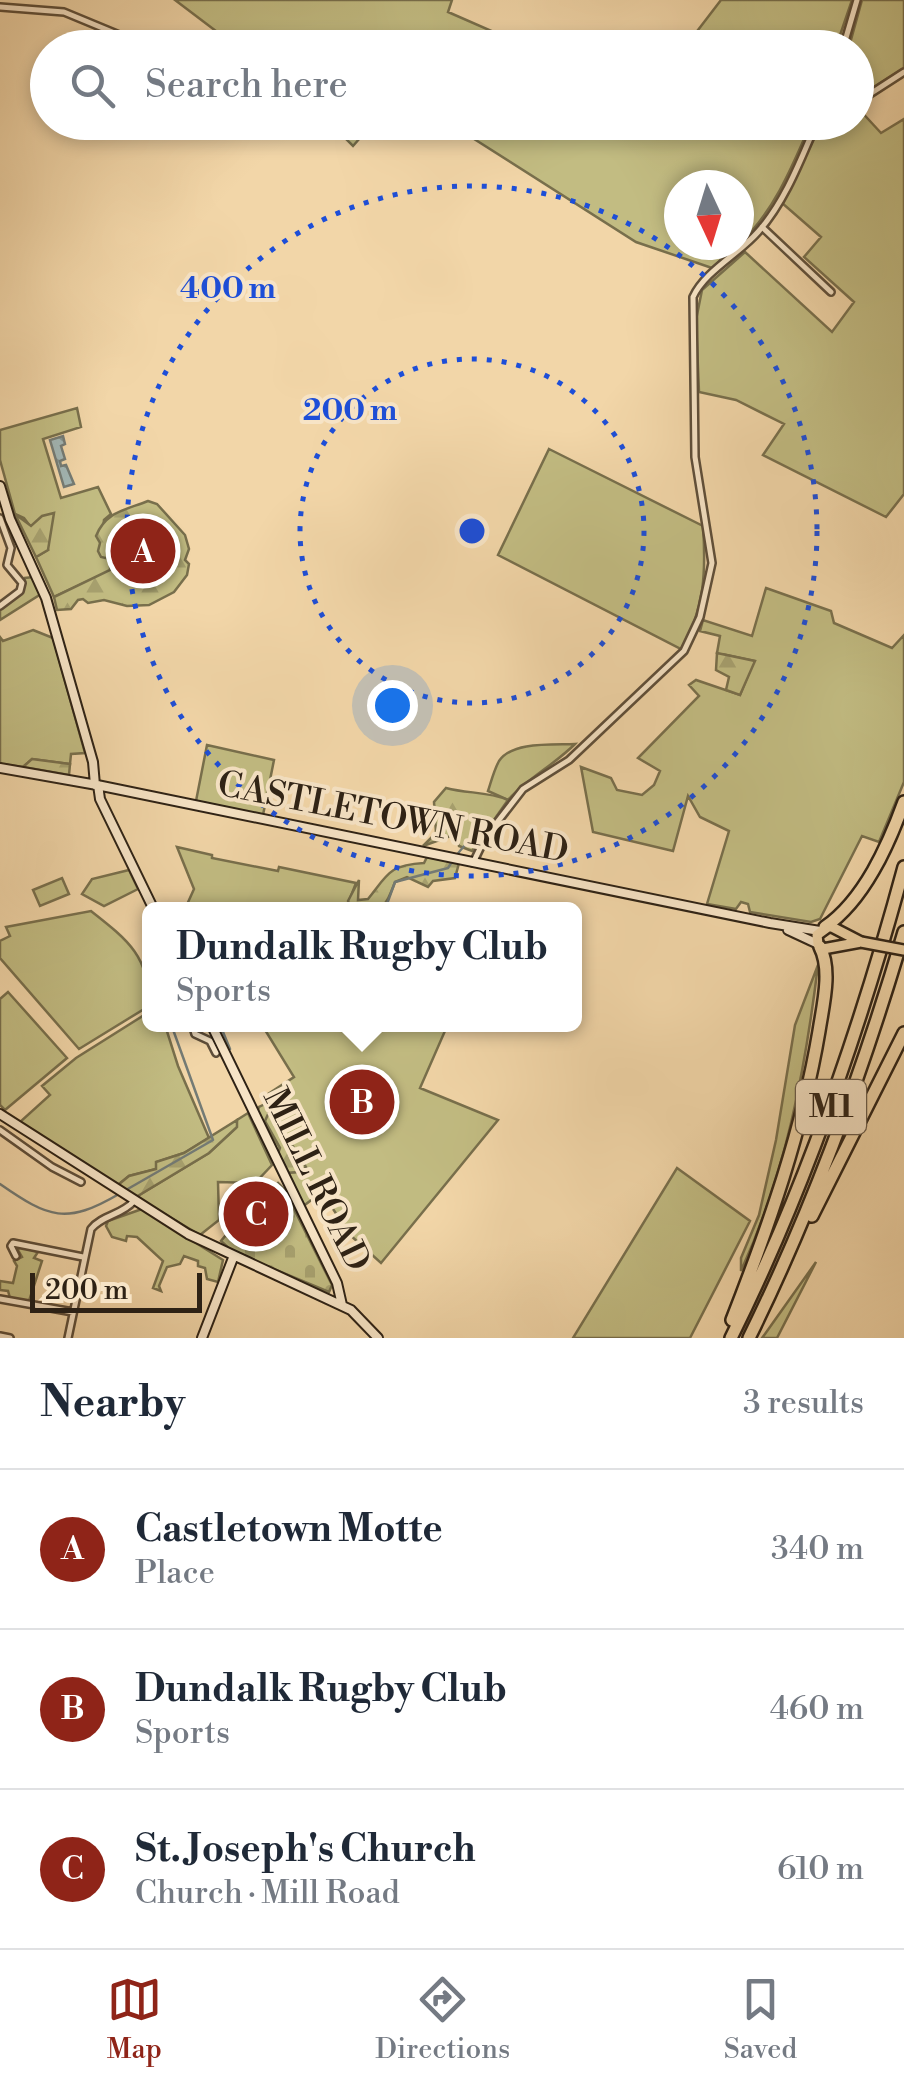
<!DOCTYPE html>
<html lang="en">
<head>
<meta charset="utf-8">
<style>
  :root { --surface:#fff; --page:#f6f6f7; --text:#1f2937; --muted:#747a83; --line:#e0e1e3; --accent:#8f2418 }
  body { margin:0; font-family:"Libre Bodoni",serif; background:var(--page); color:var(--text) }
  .compass { position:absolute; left:664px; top:170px; width:90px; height:90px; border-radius:50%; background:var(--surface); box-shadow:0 5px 15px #0003; rotate:176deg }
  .scale { position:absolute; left:30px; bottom:25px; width:172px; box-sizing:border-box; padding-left:10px; border:5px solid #2e2215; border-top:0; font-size:28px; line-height:35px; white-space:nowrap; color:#2e2215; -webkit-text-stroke:8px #f7e4c6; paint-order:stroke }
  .you { position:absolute; left:392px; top:705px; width:35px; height:35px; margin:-25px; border:8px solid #fff; border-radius:50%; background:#1a73e8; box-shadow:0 0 0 15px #1a73e833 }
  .badge { display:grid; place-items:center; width:65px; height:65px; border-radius:50%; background:var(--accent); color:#fff; font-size:32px; font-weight:700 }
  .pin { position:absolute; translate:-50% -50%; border:5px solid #fff; box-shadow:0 2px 10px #0006 }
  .popup { position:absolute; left:142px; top:902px; width:440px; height:130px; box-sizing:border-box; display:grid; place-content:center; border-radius:15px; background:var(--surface); filter:drop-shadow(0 2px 8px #0005); font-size:32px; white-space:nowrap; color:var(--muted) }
  .popup b { font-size:38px; color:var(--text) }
  .popup::after { content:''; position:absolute; left:50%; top:100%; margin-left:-20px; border:20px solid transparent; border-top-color:var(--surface) }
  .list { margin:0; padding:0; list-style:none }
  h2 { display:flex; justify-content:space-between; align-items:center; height:130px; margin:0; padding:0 40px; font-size:42px }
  h2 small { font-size:32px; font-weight:400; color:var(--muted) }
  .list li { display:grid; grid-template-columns:65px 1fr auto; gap:30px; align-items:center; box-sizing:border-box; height:160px; padding:0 40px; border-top:2px solid var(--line) }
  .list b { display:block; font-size:38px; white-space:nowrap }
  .list p { margin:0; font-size:32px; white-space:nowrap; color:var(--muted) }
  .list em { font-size:32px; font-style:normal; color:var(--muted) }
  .icon { flex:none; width:55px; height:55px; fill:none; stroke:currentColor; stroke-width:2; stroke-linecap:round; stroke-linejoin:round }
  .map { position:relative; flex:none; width:904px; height:1338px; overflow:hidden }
  .search { position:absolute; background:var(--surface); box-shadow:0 5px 15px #0003; left:30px; right:30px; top:30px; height:110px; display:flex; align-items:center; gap:25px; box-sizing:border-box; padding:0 35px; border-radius:55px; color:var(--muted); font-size:38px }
  .sheet { height:610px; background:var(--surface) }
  nav { display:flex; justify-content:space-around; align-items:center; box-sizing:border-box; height:140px; border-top:2px solid var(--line); background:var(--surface); font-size:28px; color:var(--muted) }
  nav a { display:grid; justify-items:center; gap:5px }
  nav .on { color:var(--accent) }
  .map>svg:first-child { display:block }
  .grass { fill:#c2bc82; stroke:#786f4c; stroke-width:2.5 }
  .forest { fill:url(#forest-firs); stroke:#786f4c; stroke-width:2.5; fill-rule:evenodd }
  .cemetery { fill:url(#cemetery-stones); stroke:#786f4c; stroke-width:2.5 }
  .water { fill:url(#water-waves); stroke:#747b75; stroke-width:2.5 }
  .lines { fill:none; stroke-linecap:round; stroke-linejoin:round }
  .stream { stroke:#747b75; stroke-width:2.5 }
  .street-casing { stroke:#5f4f3a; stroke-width:10 }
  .secondary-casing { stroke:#2e2215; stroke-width:12 }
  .primary-casing { stroke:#2e2215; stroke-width:14 }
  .highway-casing { stroke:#2e2215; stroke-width:16 }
  .street { stroke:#f7e4c6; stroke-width:5 }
  .secondary { stroke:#f7e4c6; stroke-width:8 }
  .primary { stroke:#f2d6a8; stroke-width:9 }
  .highway { stroke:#f2d6a8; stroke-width:11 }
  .primary-bridge-casing { stroke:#2e2215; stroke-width:14; stroke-linecap:butt }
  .primary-bridge { stroke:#f2d6a8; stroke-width:9 }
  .ring { fill:none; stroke:#1d4ed8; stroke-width:5; stroke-dasharray:5 10 }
  .labels { text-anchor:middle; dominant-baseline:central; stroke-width:8; stroke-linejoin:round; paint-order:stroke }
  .shield { fill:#f7e4c6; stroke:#6a5c4a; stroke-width:2.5 }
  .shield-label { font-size:32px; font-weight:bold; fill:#2e2215 }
  .street-label { font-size:35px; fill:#2e2215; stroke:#f7e4c6 }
  .centre { fill:#1d4ed8; stroke:#f7e4c6; stroke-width:5 }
  .ring-label { font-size:30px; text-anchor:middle; font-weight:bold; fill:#1d4ed8; stroke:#f7e4c6; stroke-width:8; stroke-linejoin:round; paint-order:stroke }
</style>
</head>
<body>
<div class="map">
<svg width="904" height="1338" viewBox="0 0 904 1338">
  <defs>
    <pattern id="forest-firs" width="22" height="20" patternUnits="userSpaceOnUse" patternTransform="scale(2.5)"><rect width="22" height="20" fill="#c2bc82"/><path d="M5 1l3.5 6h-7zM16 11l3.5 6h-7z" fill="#a7a16f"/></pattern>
    <pattern id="cemetery-stones" width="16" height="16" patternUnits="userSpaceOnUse" patternTransform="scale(2.5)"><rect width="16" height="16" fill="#c2bc82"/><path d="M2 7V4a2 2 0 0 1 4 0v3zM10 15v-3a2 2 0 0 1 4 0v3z" fill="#a7a16f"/></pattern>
    <pattern id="water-waves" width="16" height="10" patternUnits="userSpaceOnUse" patternTransform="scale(2.5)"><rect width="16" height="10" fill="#a2b6b5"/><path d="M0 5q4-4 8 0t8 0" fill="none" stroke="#849492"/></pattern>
  </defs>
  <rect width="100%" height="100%" fill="#f2d6a8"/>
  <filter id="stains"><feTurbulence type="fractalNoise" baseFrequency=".002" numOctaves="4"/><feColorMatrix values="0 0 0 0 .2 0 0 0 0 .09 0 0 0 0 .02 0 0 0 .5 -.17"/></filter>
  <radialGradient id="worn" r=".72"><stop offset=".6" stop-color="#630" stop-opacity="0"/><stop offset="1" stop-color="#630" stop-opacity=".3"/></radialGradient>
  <path class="grass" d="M175 0H452L448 12 528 47H237Z
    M721 0H852L836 47H685Z
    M862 0H904V68L857 98 856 48 849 47Z
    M857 107 881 133 904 119V494L886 517 763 455 784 424 736 400 699 392 696 320 702 290 745 252 832 332 854 302 804 257 821 237 782 203 818 131 831 123 856 122Z
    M330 123H373L353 146Z
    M449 123 811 122V123C793 165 774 212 739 244V185H679V245H737L712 268 636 242Z
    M77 408 81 427 43 439 61 498 98 487 111 514 104 520 101 546 112 565 110 571 54 597 36 557 48 550 24 518 15 514 0 460V430Z
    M549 449 703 526C706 570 705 610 681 649L498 555Z
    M33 577 41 594 0 620V609L20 595 25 578Z
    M766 588 831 611 834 623 892 648 904 635V782L879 842 862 836 820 919 811 922 750 912 748 904 741 902 736 909 707 904 729 831 700 817 688 796 673 851 593 832 581 767 611 778 617 790 642 795 654 785 660 771 638 758 699 696 689 685 696 680 740 695 754 661 717 653 720 636 700 631 703 620 752 636Z
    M33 630 53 638 85 753 71 754 70 764 32 759 23 767 0 764V637L3 641Z
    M575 744C554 765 528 778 508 800L488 791C491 782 494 770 499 761 512 741 554 745 575 744Z
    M207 745 274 760 263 815 196 801Z
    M177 847 212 855V858L278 871 279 867 356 883 349 901 352 909H185L194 889Z
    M129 870 138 889 104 906 82 894 92 879Z
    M62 878 69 894 40 906 33 890Z
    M91 911C128 940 150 957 149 1006L79 1049 0 958V941L10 936 6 927Z
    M818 965C805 1071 786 1173 741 1271V1258L759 1215 776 1140 795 1025Z
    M8 992 67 1058 5 1110 0 1105V999Z
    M149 1012 150 1024 165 1025 178 1066 209 1138 184 1153 157 1162 156 1169 129 1176 118 1185 20 1122 50 1095 42 1086 76 1058Z
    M448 1024 420 1088 498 1120 381 1263 350 1235 322 1192 302 1207 285 1173 298 1172 265 1121 280 1148 277 1157 256 1115 259 1107 265 1104 262 1098 294 1077 262 1025Z
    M248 1113 272 1165 255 1183 218 1182 219 1220 200 1235 136 1197 209 1153 236 1128 237 1120Z
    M677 1168 750 1221 690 1338H573Z
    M142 1209 223 1260 218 1282 207 1279 205 1268 198 1266V1261L184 1256 180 1264 167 1267 159 1286 161 1291 153 1288 163 1261 137 1237 127 1236 126 1241 112 1237 106 1226 108 1221Z
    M20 1246 38 1252 34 1258 42 1261 29 1301 10 1298 8 1291 0 1290V1281L13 1283 17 1266 14 1261 22 1257 18 1250Z
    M816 1262 777 1338H762L765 1334Z"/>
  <path class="forest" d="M148 501 157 504 185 535 189 549 185 560 189 564 187 575 174 592 149 605 127 606 104 600 88 603 83 599 78 600 71 609 57 610 54 597 110 570V559L101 557 98 551 100 543 96 536C106 511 126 510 148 501ZM140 533 151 534 163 544 162 559 149 570 138 569 124 560V542Z
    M54 513 48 550 36 557 15 514 31 526 42 516Z
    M717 653 755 661 740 695 726 690 729 677 716 670Z
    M32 759 70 764 69 775 23 767Z
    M446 788C468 794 487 791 508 800L472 851 459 846 456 834 423 846 436 833 434 802Z
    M427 857 459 863 455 878 433 881 428 887 407 877 395 882C384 911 383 910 352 909L348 901 359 880 358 900 368 899C388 874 389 865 424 863Z
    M270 1110 306 1167 298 1172 285 1173 277 1157 280 1148 265 1121Z
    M237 1120V1127L209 1153 136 1197 118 1185 129 1176 156 1169V1162L184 1153Z"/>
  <path class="cemetery" d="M278 1183 284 1189 332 1285 329 1292 233 1252 221 1241 231 1229 273 1239 262 1199Z"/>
  <path class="water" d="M63 436 65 444 61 446 65 459 60 461 61 466 66 465 74 484 64 487 50 440Z"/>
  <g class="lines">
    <path class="stream" d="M379 910 387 904 395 882 448 868C458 852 469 837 487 831
      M229 1024 223 1032 230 1049
      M0 1184C49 1218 66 1225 119 1194
      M126 1190 213 1140 171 1024"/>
    <defs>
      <path id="street" d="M0 7 64 12 134 41
        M843 48 857 0
        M856 103 904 72
        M762 227 831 292
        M0 518 11 548 7 565 22 583 20 591 0 606
        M473 863 485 838 523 789 569 760 684 651 700 617 712 563 695 457 693 297C705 271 739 254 758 232 785 202 801 159 817 122
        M192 1024 195 1034 210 1041 216 1053
        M0 1130 52 1167 81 1182
        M16 1256 11 1246 13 1243 83 1257
        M0 1299 73 1312
        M0 1336 10 1338
        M68 1338 91 1229C102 1215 122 1215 134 1201"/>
      <path id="secondary" d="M0 486 10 519 46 598 93 762 95 785
        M0 768 97 785 770 923 820 931
        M98 785 100 799 154 910
        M788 930 818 944
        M211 1024 337 1283 342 1305
        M0 1114 188 1234 351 1310 378 1338
        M202 1338 233 1258"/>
      <path id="primary" d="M828 927H832L861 942 823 949 818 944 817 935Z"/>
      <path id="highway" d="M825 927C864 900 888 846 904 802
        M812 1216 904 1033
        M732 1320C769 1225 802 1132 819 1031 823 1005 832 970 820 947
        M731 1338C806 1187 860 1030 904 867
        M749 1338C813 1208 863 1071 904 932"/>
    </defs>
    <use href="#street" class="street-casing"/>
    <use href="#secondary" class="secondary-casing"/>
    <use href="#primary" class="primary-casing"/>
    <use href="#highway" class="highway-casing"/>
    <use href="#street" class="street"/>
    <use href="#secondary" class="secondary"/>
    <use href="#primary" class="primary"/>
    <use href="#highway" class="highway"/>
    <defs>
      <path id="primary-bridge" d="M861 942 904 950"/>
    </defs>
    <use href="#primary-bridge" class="primary-bridge-casing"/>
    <use href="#primary-bridge" class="primary-bridge"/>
  </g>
  <g class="ring">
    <circle cx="472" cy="531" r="172"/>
    <circle cx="472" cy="531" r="345"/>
  </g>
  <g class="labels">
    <rect class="shield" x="796" y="1080" width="70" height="54" rx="8"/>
    <g class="shield-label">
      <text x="831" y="1107">M1</text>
    </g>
    <g class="street-label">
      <text transform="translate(393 818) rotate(11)">CASTLETOWN ROAD</text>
      <text transform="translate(316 1180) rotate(64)">MILL ROAD</text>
    </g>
  </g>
  <circle cx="472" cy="531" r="15" class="centre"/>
  <g class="ring-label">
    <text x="228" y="298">400 m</text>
    <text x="350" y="420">200 m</text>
  </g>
  <rect width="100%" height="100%" filter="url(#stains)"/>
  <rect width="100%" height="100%" fill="url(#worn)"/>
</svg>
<svg class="compass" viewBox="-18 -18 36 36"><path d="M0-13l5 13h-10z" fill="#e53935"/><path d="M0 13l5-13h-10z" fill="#747a83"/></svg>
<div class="scale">200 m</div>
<div class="you"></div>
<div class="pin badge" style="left:143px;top:551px">A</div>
<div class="pin badge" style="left:362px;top:1102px">B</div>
<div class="popup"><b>Dundalk Rugby Club</b>Sports</div>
<div class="pin badge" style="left:256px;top:1214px">C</div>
<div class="search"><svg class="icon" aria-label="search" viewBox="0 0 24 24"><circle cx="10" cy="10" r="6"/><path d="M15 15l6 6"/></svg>Search here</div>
</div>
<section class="sheet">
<h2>Nearby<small>3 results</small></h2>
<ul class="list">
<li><span class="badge">A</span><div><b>Castletown Motte</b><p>Place</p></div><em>340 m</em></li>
<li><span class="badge">B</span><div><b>Dundalk Rugby Club</b><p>Sports</p></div><em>460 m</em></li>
<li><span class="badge">C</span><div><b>St. Joseph's Church</b><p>Church · Mill Road</p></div><em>610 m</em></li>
</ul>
</section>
<nav>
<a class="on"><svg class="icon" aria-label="map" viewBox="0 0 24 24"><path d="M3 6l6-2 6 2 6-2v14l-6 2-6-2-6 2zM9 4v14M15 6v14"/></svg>Map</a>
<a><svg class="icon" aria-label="directions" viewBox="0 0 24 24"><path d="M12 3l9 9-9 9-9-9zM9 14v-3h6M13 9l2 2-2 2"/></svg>Directions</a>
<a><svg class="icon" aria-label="saved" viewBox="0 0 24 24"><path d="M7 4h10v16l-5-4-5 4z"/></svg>Saved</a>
</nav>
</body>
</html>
